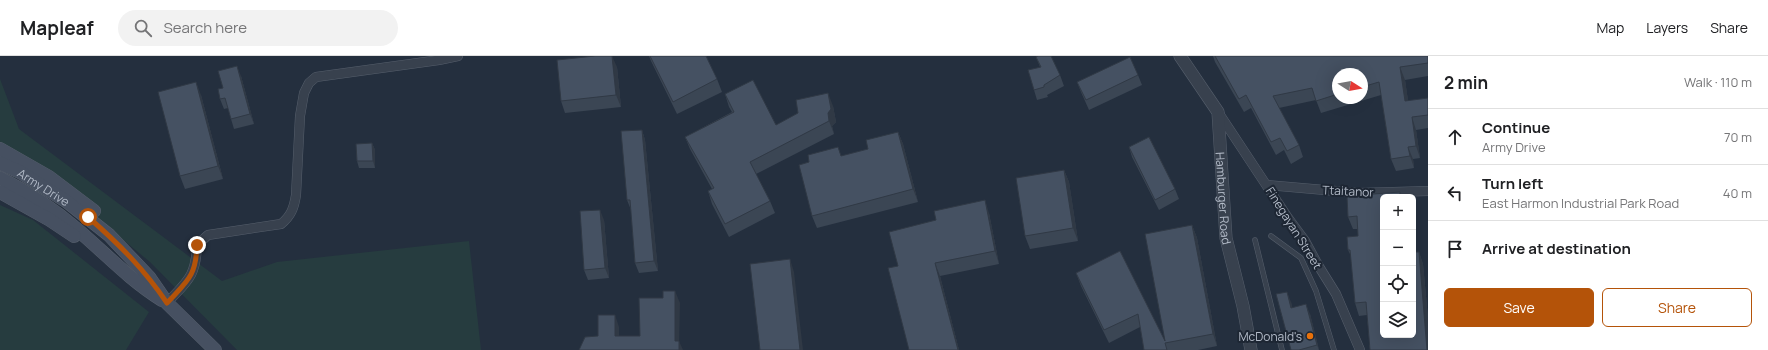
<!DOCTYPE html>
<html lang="en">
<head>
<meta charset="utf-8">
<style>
  :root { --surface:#fff; --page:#f2f2f2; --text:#202124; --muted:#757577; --line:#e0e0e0; --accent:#b45309 }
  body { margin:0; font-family:Manrope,sans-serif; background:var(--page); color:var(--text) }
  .controls { position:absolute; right:12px; bottom:12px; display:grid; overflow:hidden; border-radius:6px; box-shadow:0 4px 16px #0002 }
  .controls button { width:36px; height:36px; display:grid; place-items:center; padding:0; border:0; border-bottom:1px solid var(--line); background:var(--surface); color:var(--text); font:20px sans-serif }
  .compass { position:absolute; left:1332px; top:12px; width:36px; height:36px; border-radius:50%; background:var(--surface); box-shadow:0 4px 16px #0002; rotate:101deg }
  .stop { position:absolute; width:12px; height:12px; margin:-9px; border:3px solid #b45309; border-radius:50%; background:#fff }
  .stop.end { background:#b45309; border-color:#fff; box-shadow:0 1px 4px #0008 }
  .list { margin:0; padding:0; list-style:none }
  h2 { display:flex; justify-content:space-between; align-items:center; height:52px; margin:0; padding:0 16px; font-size:17px }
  h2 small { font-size:13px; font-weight:400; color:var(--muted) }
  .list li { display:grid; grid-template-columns:26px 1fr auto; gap:12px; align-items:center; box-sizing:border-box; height:56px; padding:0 16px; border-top:1px solid var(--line) }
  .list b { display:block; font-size:15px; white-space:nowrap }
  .list p { margin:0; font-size:13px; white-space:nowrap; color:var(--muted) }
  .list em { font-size:13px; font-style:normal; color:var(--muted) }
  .actions { display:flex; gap:8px; padding:12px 16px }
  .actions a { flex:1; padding:9px 0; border:1px solid var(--accent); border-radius:6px; text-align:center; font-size:14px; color:var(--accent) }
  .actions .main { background:var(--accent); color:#fff }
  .icon { flex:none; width:22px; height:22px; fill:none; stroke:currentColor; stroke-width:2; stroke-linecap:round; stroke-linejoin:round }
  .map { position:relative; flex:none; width:1428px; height:294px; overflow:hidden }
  header { display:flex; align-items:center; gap:24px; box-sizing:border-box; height:56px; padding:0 20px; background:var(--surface); border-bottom:1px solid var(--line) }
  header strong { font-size:19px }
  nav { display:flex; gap:22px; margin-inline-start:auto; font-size:14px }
  .search { width:280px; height:36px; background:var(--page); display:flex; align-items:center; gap:10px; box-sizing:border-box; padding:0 14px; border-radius:22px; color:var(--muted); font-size:15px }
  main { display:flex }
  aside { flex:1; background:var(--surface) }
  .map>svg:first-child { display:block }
  .green { fill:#263c3f }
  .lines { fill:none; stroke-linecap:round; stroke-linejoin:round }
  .service-casing { stroke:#565f6c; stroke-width:5.5 }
  .minor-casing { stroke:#565f6c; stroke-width:10 }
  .tertiary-casing { stroke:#565f6c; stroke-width:13 }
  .secondary-casing { stroke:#565f6c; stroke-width:14 }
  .service { stroke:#38414e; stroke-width:4.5 }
  .minor { stroke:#38414e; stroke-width:9 }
  .tertiary { stroke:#38414e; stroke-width:12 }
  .secondary { stroke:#465061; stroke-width:13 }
  .wall { fill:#3b4654; fill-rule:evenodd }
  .shaded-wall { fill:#303945 }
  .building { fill:#455162; stroke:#303945 }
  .route { stroke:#b45309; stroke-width:5 }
  .food-dot { fill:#e8710a; stroke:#1d2633; stroke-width:1.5 }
  .labels { text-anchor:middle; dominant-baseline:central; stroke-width:4; stroke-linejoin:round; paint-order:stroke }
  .street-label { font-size:12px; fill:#b4bcc9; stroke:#1d2633 }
  .poi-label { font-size:12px; fill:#b4bcc9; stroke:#1d2633; text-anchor:end }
</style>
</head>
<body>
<header>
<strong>Mapleaf</strong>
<div class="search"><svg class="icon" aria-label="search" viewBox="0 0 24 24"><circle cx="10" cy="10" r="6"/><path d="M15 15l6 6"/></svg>Search here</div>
<nav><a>Map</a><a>Layers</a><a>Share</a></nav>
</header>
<main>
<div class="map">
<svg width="1428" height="294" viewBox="0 0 1428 294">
  <rect width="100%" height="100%" fill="#242f3e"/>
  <path class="green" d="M0 23 19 73 222 225 277 206 469 185 481 294H237L150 206 38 114 0 93Z
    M0 149 33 164 149 256 126 294H0Z"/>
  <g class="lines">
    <defs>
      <path id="service" d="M1271 180 1301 202 1316 235 1334 294
        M1255 184 1282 294"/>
      <path id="minor" d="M1218 56 1288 162 1305 185 1318 209 1336 238 1360 294
        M1268 129 1359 137 1428 135
        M167 247C187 225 196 221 197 189L208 179 281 168C291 160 294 152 296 139L300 60 304 37 309 27 316 21 439 4 458 0"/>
      <g id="tertiary">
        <path id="s1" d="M1180 0 1218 56 1226 182 1243 250 1251 294"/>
      </g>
      <g id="secondary">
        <path d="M0 93 49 121 94 155"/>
        <path id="s2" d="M0 107 20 116 66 145 109 179 149 221 167 247 215 294"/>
        <path d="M0 122C28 136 55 154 79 175 107 199 130 224 162 244"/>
        <path d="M0 136 50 164 74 180"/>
      </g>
    </defs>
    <use href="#service" class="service-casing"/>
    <use href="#minor" class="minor-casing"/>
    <use href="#tertiary" class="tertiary-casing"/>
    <use href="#secondary" class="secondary-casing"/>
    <use href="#service" class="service"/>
    <use href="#minor" class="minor"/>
    <use href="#tertiary" class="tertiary"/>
    <use href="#secondary" class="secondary"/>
  </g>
  <path class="wall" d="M649 0H706L717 23 722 36 677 58 651 5Z
    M1213 0H1428V20L1405 24 1408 45 1428 42V72L1416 74 1420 102 1413 103 1414 112 1396 115 1391 103 1381 39 1321 57 1316 44 1279 52 1299 89 1303 101 1291 108 1284 94 1276 99 1251 52 1244 56 1215 6ZM1338 18H1362V42H1338Z
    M1036 1 1060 19 1064 30 1047 39 1048 41 1037 44 1034 34 1040 11Z
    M617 11 621 51 565 57 561 45Z
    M1138 19 1142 29 1089 54 1081 36 1077 26Z
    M241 20 254 68 234 73 231 63 228 52 224 53 220 43 223 32Z
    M725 38 776 69 833 50 836 66 832 70 834 78 756 118 770 145 775 157 729 181 712 148 708 135 712 133 690 93 685 81 732 56 729 51Z
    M201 39 223 123 185 133 180 120Z
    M642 74 645 84 658 215 639 217 635 207 631 154 627 144Z
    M898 76 903 88 918 146 817 172 812 160 842 100 868 93Z
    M372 87 375 94V112H359L357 105Z
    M1129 91 1175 133 1179 143 1159 154 1132 101Z
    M1064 114 1069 126 1078 185 1030 193 1025 180Z
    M1400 136 1401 141H1383V279H1413V196H1419L1423 208 1428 262V294H1370L1367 259 1359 260 1355 247 1351 200 1348 194 1347 181 1358 180V173H1353L1348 161 1347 140Z
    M989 157 999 208 940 220 959 294H909L898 210Z
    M604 164 609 222 588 224 584 214Z
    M1192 169 1197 182 1217 290 1198 294H1144L1140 271 1109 287 1081 230 1076 217 1120 195 1165 285Z
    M1291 246 1292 252 1310 258 1319 294H1291Z"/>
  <path class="shaded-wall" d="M612 0 617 11 621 51 616 39Z
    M237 10 241 20 254 68 250 58Z
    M1400 11 1405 24 1410 57 1405 45Z
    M196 26 201 39 223 123 218 110Z
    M828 37 833 50 836 66 832 70 834 78 829 65 828 57Z
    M1412 61 1416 74 1420 102 1416 90Z
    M642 74 645 84 658 215 654 205Z
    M898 76 903 88 918 146 913 133Z
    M372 87 375 94V112L373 105Z
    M1408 91 1413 103 1414 112 1410 100Z
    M1064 114 1069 126 1078 185 1073 172Z
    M985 144 989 157 999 208 995 195Z
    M600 154 604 164 609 222 605 212Z
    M1192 169 1197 182 1217 290 1213 278Z
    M1419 196 1423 208 1428 262V294H1427Z
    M790 203 794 216 803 294H800Z
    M935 207 940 220 959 294H958Z
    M675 235 680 247 679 292V285L683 294H678L675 285Z
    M1287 236 1291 246 1295 262 1291 252Z
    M1306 248 1310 258 1319 294 1317 289Z
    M615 259 619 271V292L615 280Z"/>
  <path class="building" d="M595 0H612L616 39 561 45 557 4Z
    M650 0H706L717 23 673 46Z
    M1038 0H1051L1060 19 1044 29V31L1034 34 1028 14 1041 11 1036 1Z
    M1215 0H1428V7L1400 11 1405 45 1428 42V59L1412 61 1416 90 1408 91 1410 100 1391 103 1379 26 1362 31V18H1338V38L1316 45 1312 32 1273 40 1299 89 1287 95 1280 82 1271 86 1246 39 1239 43Z
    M1130 1 1138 19 1086 44 1077 26Z
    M237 10 250 58 231 63 225 42 220 43 218 33 223 32 218 15Z
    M753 24 776 69 798 57 796 44 828 37 831 53 828 57 829 65 750 106 770 145 725 168 708 135 714 132 685 81 734 56 725 38Z
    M196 26 218 110 180 120 158 36Z
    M642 74 654 205 635 207 630 144H627L621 75Z
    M898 76 913 133 812 160 799 109 809 106 808 99 838 91 841 100 868 93 866 84Z
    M1149 81 1175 133 1155 144 1129 91Z
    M372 87 373 105H357L356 88Z
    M1064 114 1073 172 1025 180 1016 122Z
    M1400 136V141H1383V279H1413V196H1419L1427 294H1370L1366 246 1355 247 1350 194H1348L1347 181 1358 180 1357 160 1348 161 1347 140Z
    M985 144 995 195 935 207 958 294H909L888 212 898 210 889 176 936 164 934 155Z
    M600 154 605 212 584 214 580 155Z
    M1192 169 1213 278 1165 287 1167 294H1144L1138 258 1104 274 1076 217 1120 195 1165 285 1145 178Z
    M790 203 800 294H760L750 208Z
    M663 235H675V285H679V294H579L585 281 598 280V259H615V280H640L639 242H663Z
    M1287 236 1291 252 1306 248 1317 289 1299 294H1291L1276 238Z"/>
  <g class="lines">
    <path class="route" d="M88 161C119 188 144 213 167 247 187 225 196 221 197 189"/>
  </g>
  <circle class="food-dot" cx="1310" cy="280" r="4"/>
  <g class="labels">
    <g class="street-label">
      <text stroke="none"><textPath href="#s2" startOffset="50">Army Drive</textPath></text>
      <text transform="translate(1348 135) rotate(3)">Ttaitanor</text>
      <text stroke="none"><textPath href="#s1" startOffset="154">Hamburger Road</textPath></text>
      <text transform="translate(1294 172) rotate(58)">Finegayan Street</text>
    </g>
    <g class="poi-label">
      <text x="1302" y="280">McDonald's</text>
    </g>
  </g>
</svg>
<div class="controls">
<button>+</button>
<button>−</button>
<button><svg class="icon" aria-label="locate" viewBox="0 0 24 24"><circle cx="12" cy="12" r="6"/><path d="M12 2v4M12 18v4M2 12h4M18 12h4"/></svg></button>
<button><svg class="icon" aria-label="layers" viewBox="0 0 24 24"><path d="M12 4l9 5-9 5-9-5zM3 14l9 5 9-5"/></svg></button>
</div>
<svg class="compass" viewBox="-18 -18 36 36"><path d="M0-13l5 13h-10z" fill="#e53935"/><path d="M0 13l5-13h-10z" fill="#757577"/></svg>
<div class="stop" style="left:88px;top:161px"></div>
<div class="stop end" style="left:197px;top:189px"></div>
</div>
<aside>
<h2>2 min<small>Walk · 110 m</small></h2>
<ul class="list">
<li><svg class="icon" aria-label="ahead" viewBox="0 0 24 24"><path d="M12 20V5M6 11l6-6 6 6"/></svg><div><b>Continue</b><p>Army Drive</p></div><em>70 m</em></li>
<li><svg class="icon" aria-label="left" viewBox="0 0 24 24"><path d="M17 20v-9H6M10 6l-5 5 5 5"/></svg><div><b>Turn left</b><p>East Harmon Industrial Park Road</p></div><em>40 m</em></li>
<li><svg class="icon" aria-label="arrive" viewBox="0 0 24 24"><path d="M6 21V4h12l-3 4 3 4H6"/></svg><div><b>Arrive at destination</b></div></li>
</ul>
<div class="actions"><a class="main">Save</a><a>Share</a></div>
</aside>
</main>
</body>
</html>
